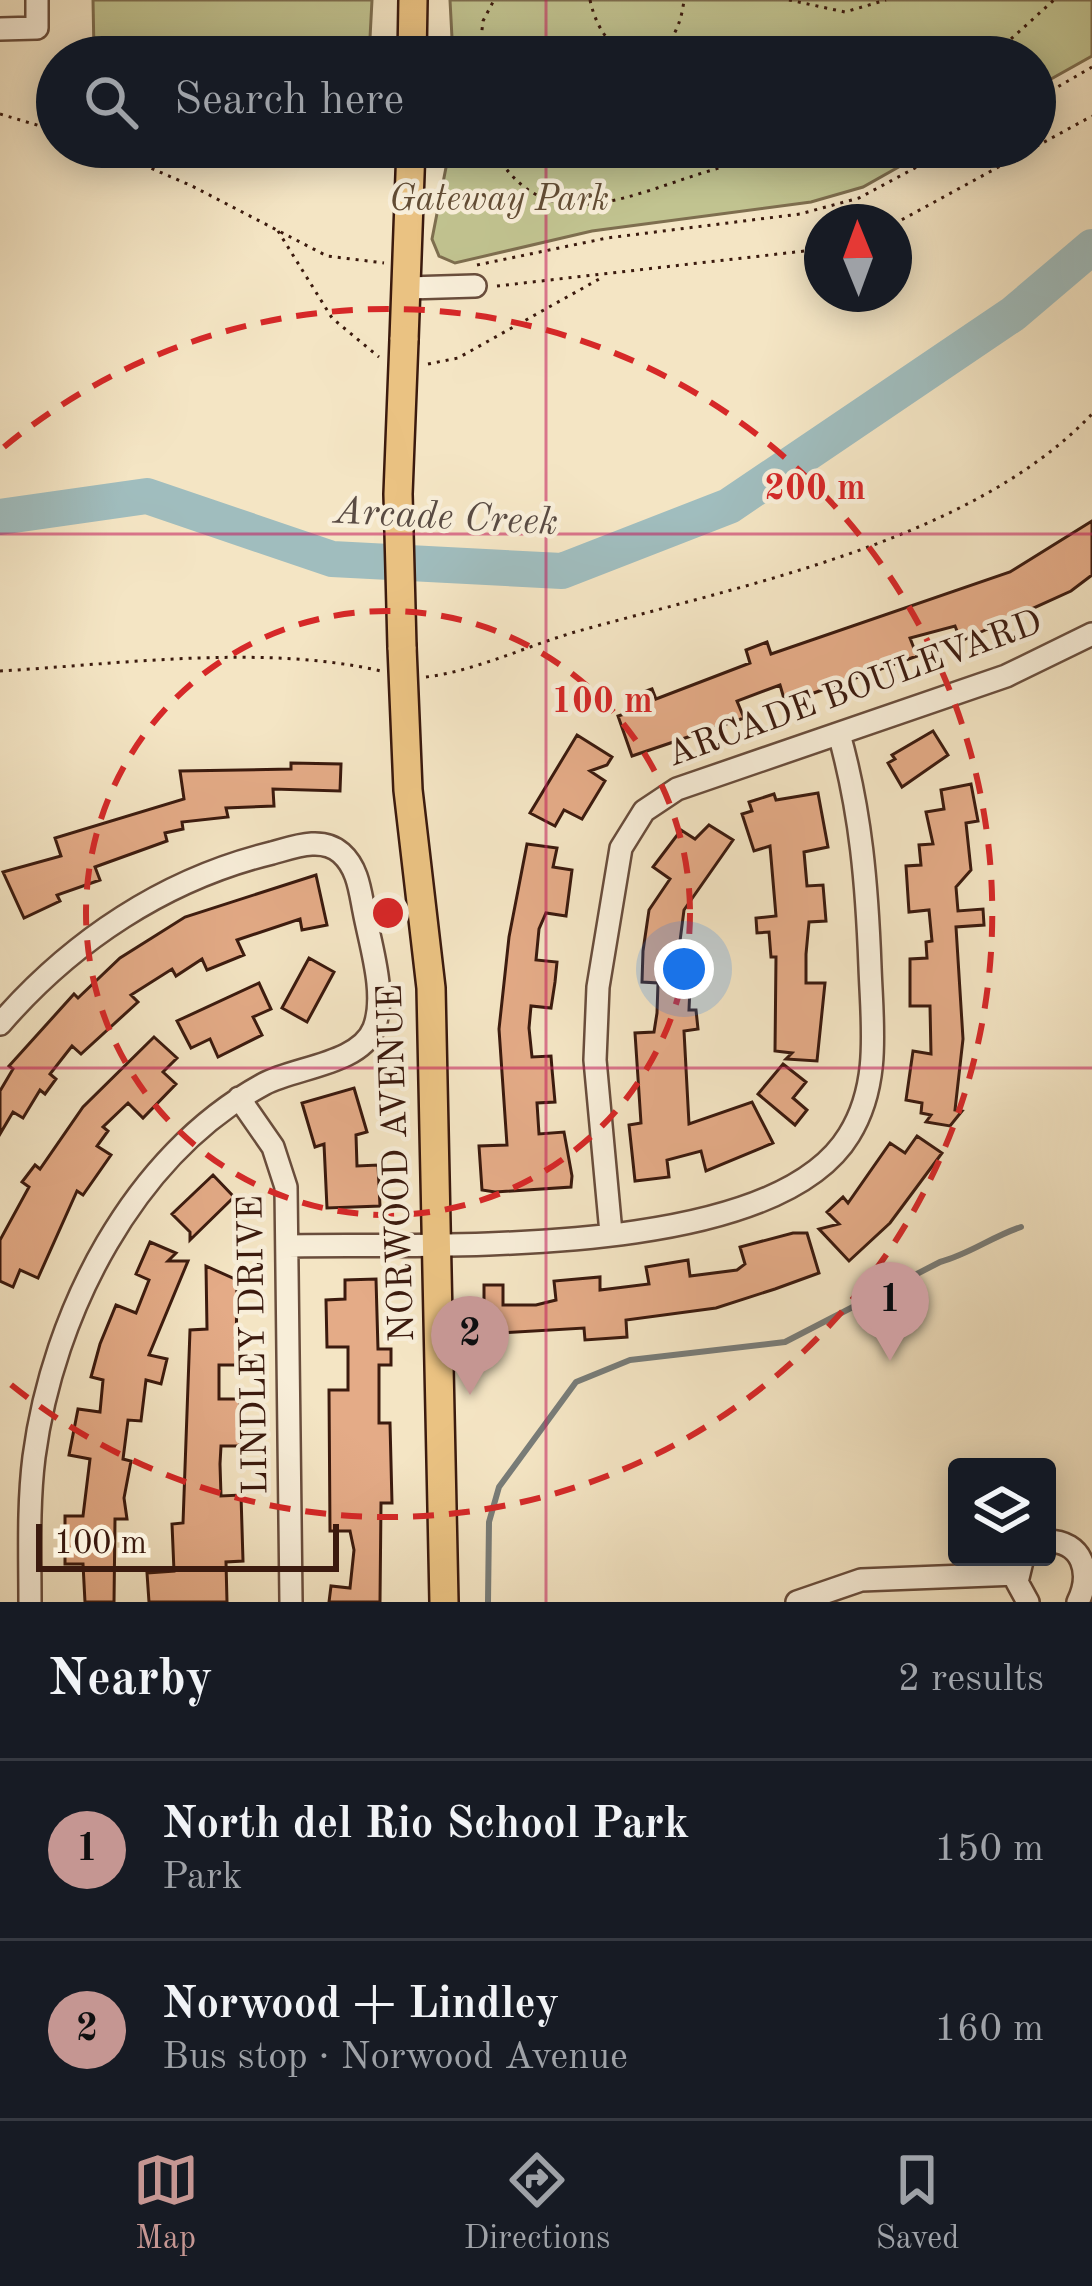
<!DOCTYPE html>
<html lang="en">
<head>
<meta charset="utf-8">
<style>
  :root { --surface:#171b24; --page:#20242c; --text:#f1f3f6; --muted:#9ea1a6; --line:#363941; --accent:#c59692 }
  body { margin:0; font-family:"Old Standard TT",serif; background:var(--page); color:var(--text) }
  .controls { position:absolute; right:36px; bottom:36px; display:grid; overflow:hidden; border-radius:12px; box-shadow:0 6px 30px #0003 }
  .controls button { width:108px; height:108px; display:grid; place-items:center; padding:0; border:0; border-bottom:3px solid var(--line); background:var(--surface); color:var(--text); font:60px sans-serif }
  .compass { position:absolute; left:804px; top:204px; width:108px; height:108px; border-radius:50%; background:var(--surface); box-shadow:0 6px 30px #0003; rotate:359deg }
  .scale { position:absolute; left:36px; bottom:30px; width:303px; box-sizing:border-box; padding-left:12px; border:6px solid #3b1a0e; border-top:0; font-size:33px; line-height:42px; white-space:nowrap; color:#3b1a0e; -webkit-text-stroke:9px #f8eed9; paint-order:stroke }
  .you { position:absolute; left:684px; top:969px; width:42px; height:42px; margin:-30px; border:9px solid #fff; border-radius:50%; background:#1a73e8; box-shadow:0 0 0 18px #1a73e833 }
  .badge { display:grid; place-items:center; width:78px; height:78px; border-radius:50%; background:var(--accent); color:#111; font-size:39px; font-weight:700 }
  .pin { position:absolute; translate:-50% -99px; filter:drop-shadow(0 3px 6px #0008) }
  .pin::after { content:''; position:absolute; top:63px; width:42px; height:36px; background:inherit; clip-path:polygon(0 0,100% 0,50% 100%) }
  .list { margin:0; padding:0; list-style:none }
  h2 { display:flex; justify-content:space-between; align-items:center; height:156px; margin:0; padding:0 48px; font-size:51px }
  h2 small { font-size:39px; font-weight:400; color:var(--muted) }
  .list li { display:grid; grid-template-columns:78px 1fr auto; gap:36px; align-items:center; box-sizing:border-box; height:180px; padding:0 48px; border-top:3px solid var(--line) }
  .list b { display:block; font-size:45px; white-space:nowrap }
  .list p { margin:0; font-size:39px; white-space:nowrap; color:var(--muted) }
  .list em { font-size:39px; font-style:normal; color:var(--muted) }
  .icon { flex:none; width:66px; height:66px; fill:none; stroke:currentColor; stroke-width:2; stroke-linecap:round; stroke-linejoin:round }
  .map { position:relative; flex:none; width:1092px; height:1602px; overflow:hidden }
  .search { position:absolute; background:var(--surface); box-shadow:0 6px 30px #0003; left:36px; right:36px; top:36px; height:132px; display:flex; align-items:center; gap:30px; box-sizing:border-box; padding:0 42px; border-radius:66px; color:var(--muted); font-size:45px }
  .sheet { height:516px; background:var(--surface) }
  nav { display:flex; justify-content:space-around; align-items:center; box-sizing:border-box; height:168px; border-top:3px solid var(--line); background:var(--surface); font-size:33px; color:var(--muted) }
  nav a { display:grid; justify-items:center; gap:6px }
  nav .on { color:var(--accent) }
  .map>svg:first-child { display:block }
  .green { fill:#c1c390; stroke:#7e6e4f; stroke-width:3 }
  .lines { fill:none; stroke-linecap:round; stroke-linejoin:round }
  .stream { stroke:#787c78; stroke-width:6 }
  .river { stroke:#a0bdbe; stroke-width:36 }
  .building { fill:#e4ab87; stroke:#3b1a0e; stroke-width:3 }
  .minor-casing { stroke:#694d3c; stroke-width:26 }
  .major-casing { stroke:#3b1a0e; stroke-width:32 }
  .path { stroke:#3b1a0e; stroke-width:3; stroke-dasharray:3 6; stroke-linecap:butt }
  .minor { stroke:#f8eed9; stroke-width:21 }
  .major { stroke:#eac282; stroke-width:27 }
  .major-bridge-casing { stroke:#3b1a0e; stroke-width:32; stroke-linecap:butt }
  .major-bridge { stroke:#eac282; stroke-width:27 }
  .grid { fill:none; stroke:#c2185b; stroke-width:3; stroke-opacity:0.55 }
  .ring { fill:none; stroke:#d62828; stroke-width:6; stroke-dasharray:21 15 }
  .labels { text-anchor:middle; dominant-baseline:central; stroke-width:9; stroke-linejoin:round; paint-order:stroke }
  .park-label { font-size:36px; font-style:italic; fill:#634d35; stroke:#f8eed9 }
  .street-label { font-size:36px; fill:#3b1a0e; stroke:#f8eed9 }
  .water-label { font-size:39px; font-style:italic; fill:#594b43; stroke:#f8eed9 }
  .centre { fill:#d62828; stroke:#f8eed9; stroke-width:6 }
  .ring-label { font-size:36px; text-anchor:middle; font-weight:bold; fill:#d62828; stroke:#f8eed9; stroke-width:9; stroke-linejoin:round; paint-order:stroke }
</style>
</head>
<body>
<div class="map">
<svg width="1092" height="1602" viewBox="0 0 1092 1602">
  <rect width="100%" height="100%" fill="#f4e5c4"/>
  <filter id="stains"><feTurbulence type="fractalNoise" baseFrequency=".00167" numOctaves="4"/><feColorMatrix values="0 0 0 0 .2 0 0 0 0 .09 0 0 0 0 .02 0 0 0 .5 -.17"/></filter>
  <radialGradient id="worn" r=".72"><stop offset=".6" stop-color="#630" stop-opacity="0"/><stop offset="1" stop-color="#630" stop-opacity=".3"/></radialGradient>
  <path class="green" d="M93 0H372L369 57 94 52Z
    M450 0H1092V56L1035 88V57H453Z
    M450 147H934L863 187 811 202 592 231 455 263 439 256 432 239Z"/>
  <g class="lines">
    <path class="stream" d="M488 1602 489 1522 499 1487 576 1382 630 1360 785 1342 940 1262C970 1254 991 1237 1021 1227"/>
    <path class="river" d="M0 517 147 496 332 559 562 571 729 506 1013 314 1092 247"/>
  </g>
  <path class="building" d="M1092 521V575L1071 591 961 641 955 626 910 638 917 656 811 694 785 702 780 685 737 701 744 718 632 756 618 716 634 711 629 697 652 689 656 699 750 663 746 650 767 642 771 654 1010 572Z
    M933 731 948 755 902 787 888 763 895 759 892 755Z
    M577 735 612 757 607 765 590 771 605 781 582 819 564 810 555 826 530 813Z
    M291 763 341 764 340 791 273 789 274 806 226 808 228 817 182 822 183 829 165 833 167 841 95 867 100 880 57 895 60 901 24 918 3 872 61 856 55 838 184 799 180 771 291 769Z
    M971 784 978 821 966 823 971 870 956 887 958 911 983 909 984 925 956 927 963 1039 955 1110 962 1111 950 1126 926 1122 931 1115 921 1113 922 1103 906 1100 913 1051 931 1054 930 1006H910V959L927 958 926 942 932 941 929 910 909 912 906 866 921 865 919 845 933 844 926 812 944 809 941 790Z
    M818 793 828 847 804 852 807 886 823 885 826 921 809 922 806 954V983H825L817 1061 786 1059 792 1053 775 1051 776 957H771L769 932 757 933 756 918 776 916 770 846 754 851 742 814 752 811 749 802 774 794 776 800Z
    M709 825 733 840 684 910 677 964H691L689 1010H696L698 1029 684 1031 689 1124 752 1102 773 1143 706 1171 701 1151 667 1160 669 1177 635 1181 629 1125 641 1123 635 1033 654 1032 657 1013 658 983 642 982 643 951 649 910 670 879 653 867 681 830 695 839Z
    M527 844 557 848 553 867 572 870 566 916 546 913 539 929 536 960 557 962 555 982 551 1008 531 1006 529 1028 532 1057 551 1056 552 1069 555 1102 537 1103 539 1134 564 1132 572 1176 571 1187 495 1192 482 1190 479 1146 507 1145 499 1029 509 937Z
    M316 875 327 925 302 930 300 919 237 940 244 955 207 970 202 959 176 976 172 969 131 995 138 1002 81 1054 72 1046 50 1074 56 1079 45 1094 40 1090 23 1118 13 1112 0 1134V1091L13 1069 9 1066 74 994 78 998 120 958 185 917Z
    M309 958 334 972 307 1022 282 1008Z
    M259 983 271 1009 253 1017 262 1035 218 1057 210 1039 191 1048 177 1021Z
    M154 1037 177 1058 163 1072 176 1084 143 1118 128 1103 103 1127 108 1131 97 1146 111 1155 83 1195 77 1191 38 1278 20 1270 13 1287 0 1281V1240L29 1187 22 1182 35 1165 40 1169 83 1107Z
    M783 1064 806 1082 793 1098 807 1110 795 1125 758 1094Z
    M354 1088 367 1132 356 1135 357 1166 378 1165 380 1206 327 1208 324 1144 315 1147 302 1103Z
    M917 1136 942 1153 890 1223 849 1261 819 1229 839 1224 827 1212 843 1197 848 1203 890 1143 905 1153Z
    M213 1175 234 1197 190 1240V1232L172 1214Z
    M793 1233H807L819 1273 775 1289 716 1308 626 1320 627 1337 585 1340 584 1328 484 1334V1285H503V1305H536L556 1300 554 1281 600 1277V1290L649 1284 646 1267 688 1260 690 1276 737 1270 745 1264 740 1247Z
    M150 1242 176 1253 168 1261H188L149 1355 167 1359 161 1384 146 1380 141 1421 128 1420 123 1459 131 1461 124 1498 127 1519H115L114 1602H85L83 1564H65V1516H83L90 1459 69 1455 78 1409 100 1412 103 1380 91 1377 100 1344 116 1305 136 1313 149 1280 136 1274Z
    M206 1266 237 1280 236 1365H219V1399H240V1446H221L220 1464 221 1496 241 1495 243 1561 226 1562 227 1602H149L147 1573 174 1571 172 1524 183 1523 190 1330 207 1329Z
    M376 1279 378 1349H391V1365H379V1423H390L392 1503H381L380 1602H329L331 1586 350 1588 354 1550 350 1531H330L329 1390H348V1347H327L326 1300 345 1299V1280Z"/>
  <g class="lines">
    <defs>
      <path id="minor" d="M0 29 37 28V0
        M408 288 475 286
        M0 1024C72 941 165 879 272 853 294 847 322 836 341 853 358 868 360 891 364 911 370 944 387 994 374 1028 360 1064 296 1067 264 1084 133 1155 53 1313 34 1457 28 1505 30 1554 30 1602
        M239 1098 273 1147 286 1187 291 1602
        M611 1233 595 1060 598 987 621 848 644 811 677 789 1006 676 1092 634
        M288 1246C425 1243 771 1263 849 1135 881 1084 872 1024 870 967 867 886 861 812 839 734
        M1047 1541C1083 1541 1092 1573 1078 1602
        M1023 1557 1017 1582 1028 1602
        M797 1602 861 1580 1017 1574"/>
      <path id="major" d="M412 57 413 0
        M404 340 411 147
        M402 647 408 790 431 988 444 1602"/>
    </defs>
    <use href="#minor" class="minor-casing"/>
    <use href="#major" class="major-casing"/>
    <path class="path" d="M590 0C606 73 675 78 684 0
      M789 0 845 12 886 0
      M479 57 483 21 494 0
      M991 57 1054 0
      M1035 100 1092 67
      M0 114 57 131
      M102 147 192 186 327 256 384 263
      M492 147C537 230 604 206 678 181 716 168 756 157 795 147
      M894 224 1092 116
      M278 231 332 318 379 357
      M477 265 607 238 800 214 859 198 954 147
      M497 286 822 249
      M428 364 458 358 601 278
      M0 671C120 664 264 644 381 671
      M426 677C475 671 527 646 575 632 742 585 970 542 1092 414"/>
    <use href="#minor" class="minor"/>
    <use href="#major" class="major"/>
    <defs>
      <path id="major-bridge" d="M402 647 398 494 404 340"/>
    </defs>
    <use href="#major-bridge" class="major-bridge-casing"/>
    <use href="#major-bridge" class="major-bridge"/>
  </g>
  <path class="grid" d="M546 0V57M546 147V1602M0 534H1092M0 1068H1092"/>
  <g class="ring">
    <circle cx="388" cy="913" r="302"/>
    <path d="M4 447A604 604 0 1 1 4 1379"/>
  </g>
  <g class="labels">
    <g class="park-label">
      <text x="499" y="201">Gateway Park</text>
    </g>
    <g class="street-label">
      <text transform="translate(855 690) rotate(-20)">ARCADE BOULEVARD</text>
      <text transform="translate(398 1163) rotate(-92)">NORWOOD AVENUE</text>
      <text transform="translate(255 1345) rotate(-91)">LINDLEY DRIVE</text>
    </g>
    <g class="water-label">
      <text transform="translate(446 518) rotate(3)">Arcade Creek</text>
    </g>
  </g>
  <circle cx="388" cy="913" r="18" class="centre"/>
  <g class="ring-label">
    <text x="815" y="499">200 m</text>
    <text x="602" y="712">100 m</text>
  </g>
  <rect width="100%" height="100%" filter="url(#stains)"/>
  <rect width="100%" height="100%" fill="url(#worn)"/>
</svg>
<div class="controls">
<button><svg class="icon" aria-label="layers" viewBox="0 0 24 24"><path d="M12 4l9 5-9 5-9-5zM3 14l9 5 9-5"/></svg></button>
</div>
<svg class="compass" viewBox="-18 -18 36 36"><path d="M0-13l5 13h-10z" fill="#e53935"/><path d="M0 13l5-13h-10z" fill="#9ea1a6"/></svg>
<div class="scale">100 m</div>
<div class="you"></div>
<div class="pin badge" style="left:890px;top:1361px">1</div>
<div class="pin badge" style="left:470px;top:1395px">2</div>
<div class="search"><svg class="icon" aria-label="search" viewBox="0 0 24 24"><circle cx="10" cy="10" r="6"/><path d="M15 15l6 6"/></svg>Search here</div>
</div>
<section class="sheet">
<h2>Nearby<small>2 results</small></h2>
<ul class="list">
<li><span class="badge">1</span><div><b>North del Rio School Park</b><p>Park</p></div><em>150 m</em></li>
<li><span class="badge">2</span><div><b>Norwood + Lindley</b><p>Bus stop · Norwood Avenue</p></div><em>160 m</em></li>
</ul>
</section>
<nav>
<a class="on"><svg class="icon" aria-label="map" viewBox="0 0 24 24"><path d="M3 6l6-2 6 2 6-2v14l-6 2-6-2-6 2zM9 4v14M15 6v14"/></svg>Map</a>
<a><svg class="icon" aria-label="directions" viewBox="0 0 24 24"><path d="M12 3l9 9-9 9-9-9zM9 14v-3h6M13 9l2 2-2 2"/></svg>Directions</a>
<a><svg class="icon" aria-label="saved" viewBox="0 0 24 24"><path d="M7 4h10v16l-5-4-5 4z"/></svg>Saved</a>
</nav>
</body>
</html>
